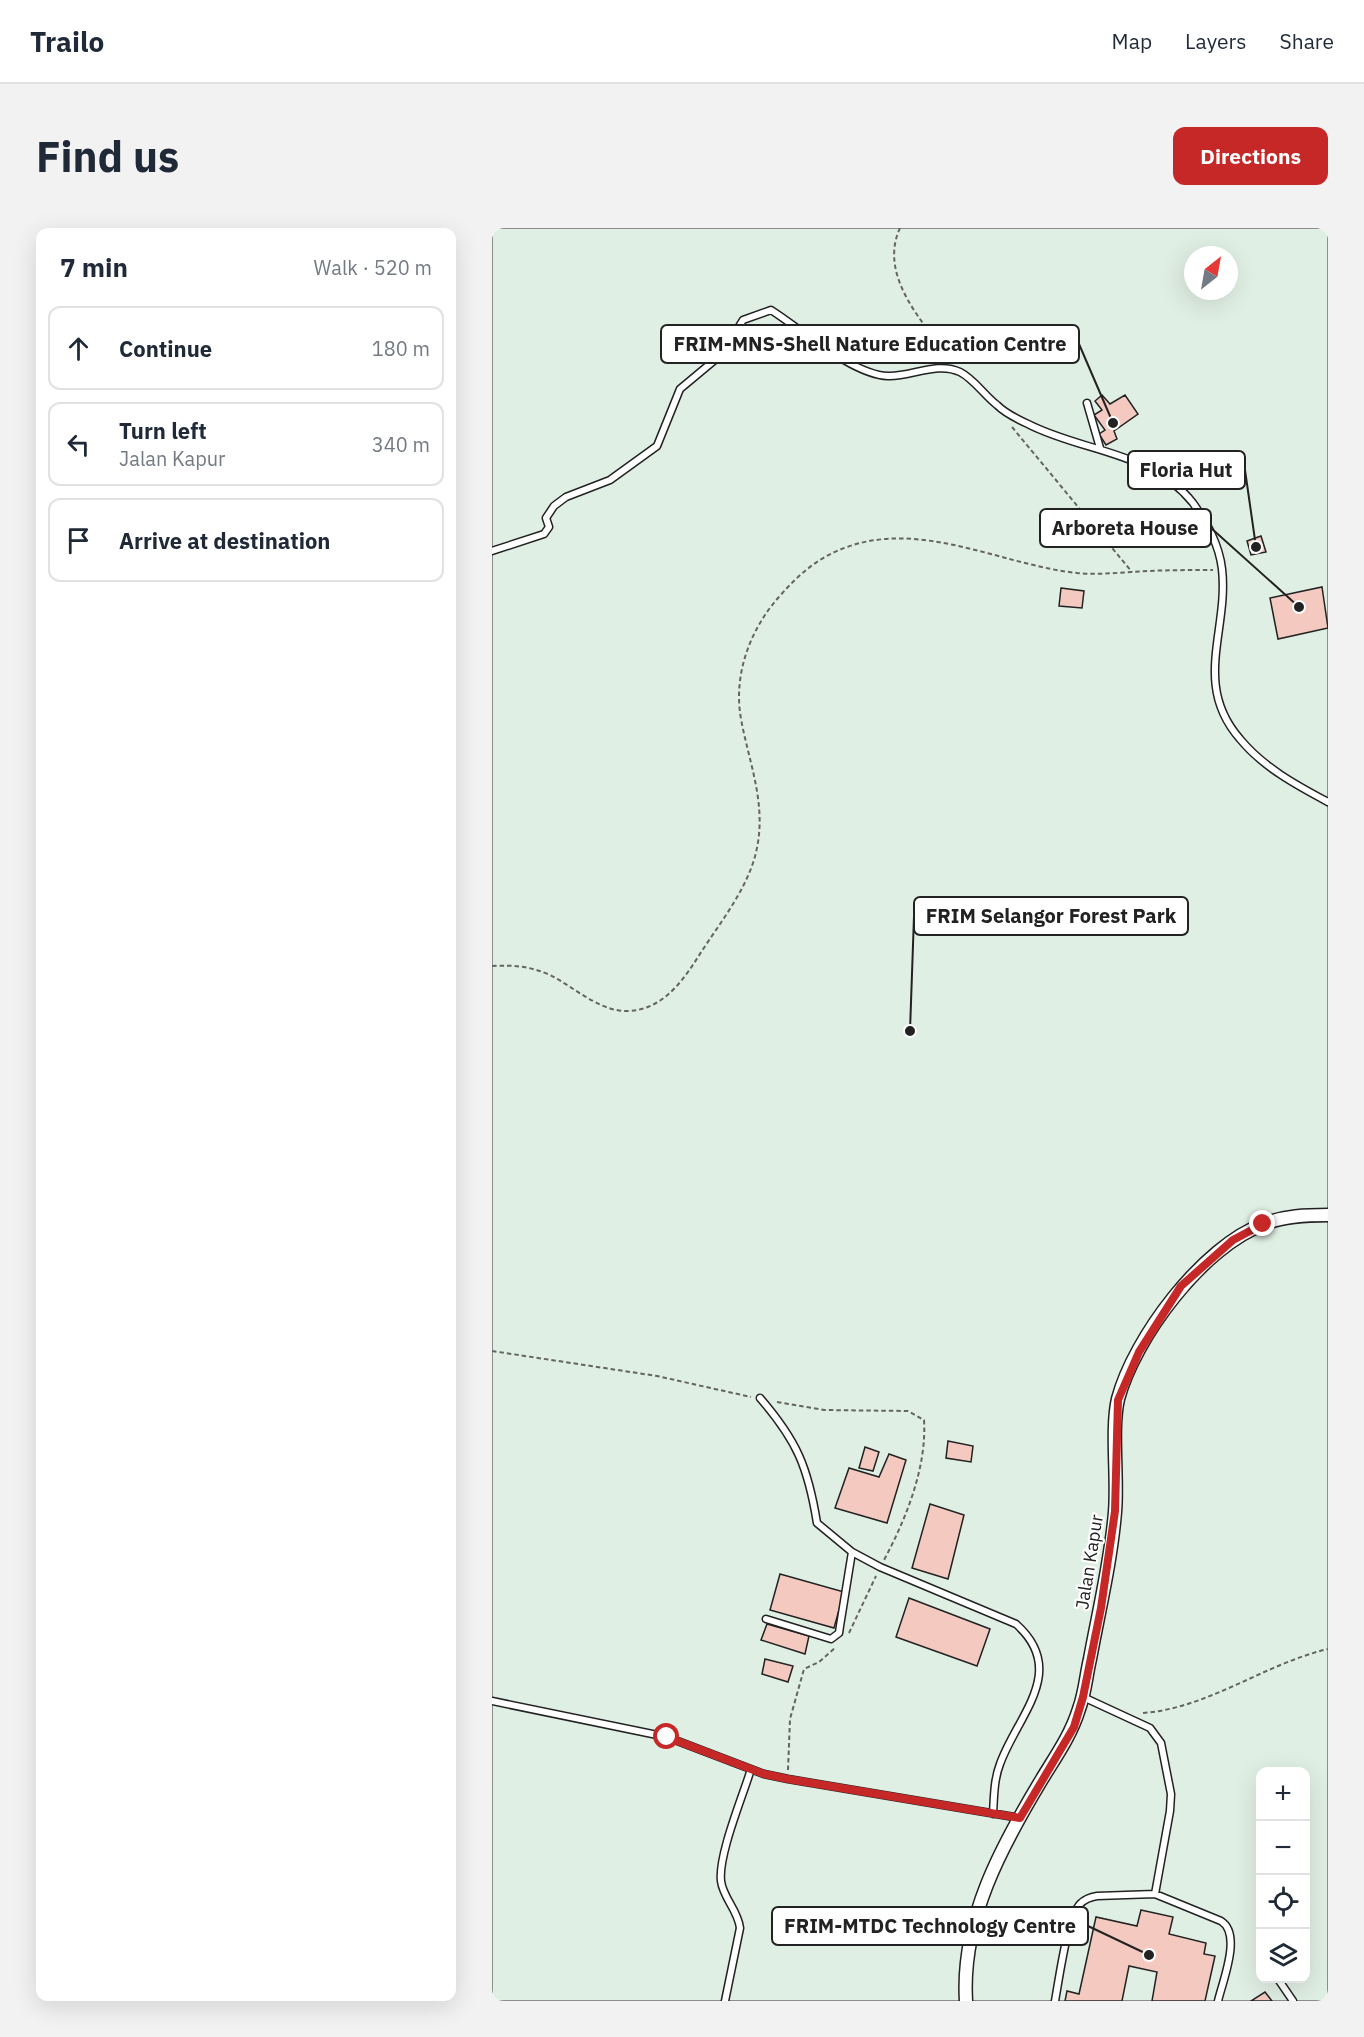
<!DOCTYPE html>
<html lang="en">
<head>
<meta charset="utf-8">
<style>
  :root { --surface:#fff; --page:#f2f2f3; --text:#1f2937; --muted:#747a83; --line:#e0e1e3; --accent:#c62828 }
  body { margin:0; font-family:"IBM Plex Sans",sans-serif; background:var(--page); color:var(--text) }
  .controls { position:absolute; right:18px; bottom:18px; display:grid; overflow:hidden; border-radius:12px; box-shadow:0 6px 24px #0002 }
  .controls button { width:54px; height:54px; display:grid; place-items:center; padding:0; border:0; border-bottom:2px solid var(--line); background:var(--surface); color:var(--text); font:30px sans-serif }
  .compass { position:absolute; left:692px; top:18px; width:54px; height:54px; border-radius:50%; background:var(--surface); box-shadow:0 6px 24px #0002; rotate:31deg }
  .stop { position:absolute; width:18px; height:18px; margin:-14px; border:4px solid #c62828; border-radius:50%; background:#fff }
  .stop.end { background:#c62828; border-color:#fff; box-shadow:0 2px 6px #0008 }
  .list { margin:0; padding:0; list-style:none }
  h2 { display:flex; justify-content:space-between; align-items:center; height:78px; margin:0; padding:0 24px; font-size:26px }
  h2 small { font-size:20px; font-weight:400; color:var(--muted) }
  .list li { display:grid; grid-template-columns:39px 1fr auto; gap:18px; align-items:center; box-sizing:border-box; height:84px; margin:0 12px 12px; padding:0 12px; border:2px solid var(--line); border-radius:12px }
  .list b { display:block; font-size:22px; white-space:nowrap }
  .list p { margin:0; font-size:20px; white-space:nowrap; color:var(--muted) }
  .list em { font-size:20px; font-style:normal; color:var(--muted) }
  .icon { flex:none; width:33px; height:33px; fill:none; stroke:currentColor; stroke-width:2; stroke-linecap:round; stroke-linejoin:round }
  .map { position:relative; flex:none; width:836px; height:1773px; overflow:hidden; border-radius:12px }
  header { display:flex; align-items:center; gap:36px; box-sizing:border-box; height:84px; padding:0 30px; background:var(--surface); border-bottom:2px solid var(--line) }
  header strong { font-size:28px }
  nav { display:flex; gap:33px; margin-inline-start:auto; font-size:21px }
  .intro { display:flex; align-items:center; justify-content:space-between; box-sizing:border-box; height:144px; padding:0 36px }
  h1 { margin:0; font-size:42px }
  .button { padding:15px 27px; border-radius:12px; background:var(--accent); color:#fff; font-size:21px; font-weight:700 }
  main { display:flex; gap:36px; padding:0 36px }
  aside { flex:1; background:var(--surface); border-radius:12px; box-shadow:0 6px 24px #0002 }
  .map>svg:first-child { display:block }
  .green { fill:#e0efe3; stroke:#6f6f6f; stroke-width:1.5; fill-rule:evenodd }
  .building { fill:#f3c9c0; stroke:#222; stroke-width:1.5 }
  .lines { fill:none; stroke-linecap:round; stroke-linejoin:round }
  .service-casing { stroke:#222; stroke-width:9 }
  .minor-casing { stroke:#222; stroke-width:15 }
  .path { stroke:#646464; stroke-width:2; stroke-dasharray:4.5 3; stroke-linecap:butt }
  .service { stroke:#fff; stroke-width:6 }
  .minor { stroke:#fff; stroke-width:12 }
  .route { stroke:#c62828; stroke-width:8 }
  .labels { text-anchor:middle; dominant-baseline:central; stroke-width:4.5; stroke-linejoin:round; paint-order:stroke }
  .street-label { font-size:18px; fill:#222; stroke:#fff }
  .leader { fill:none; stroke:#222; stroke-width:2 }
  .callout-dot { fill:#222; stroke:#fff; stroke-width:2 }
  .callout { fill:#fff; stroke:#222; stroke-width:2 }
  .callout-label { font-size:20px; text-anchor:middle; font-weight:bold; fill:#222 }
</style>
</head>
<body>
<header>
<strong>Trailo</strong>
<nav><a>Map</a><a>Layers</a><a>Share</a></nav>
</header>
<div class="intro"><h1>Find us</h1><a class="button">Directions</a></div>
<main>
<aside>
<h2>7 min<small>Walk · 520 m</small></h2>
<ul class="list">
<li><svg class="icon" aria-label="ahead" viewBox="0 0 24 24"><path d="M12 20V5M6 11l6-6 6 6"/></svg><div><b>Continue</b></div><em>180 m</em></li>
<li><svg class="icon" aria-label="left" viewBox="0 0 24 24"><path d="M17 20v-9H6M10 6l-5 5 5 5"/></svg><div><b>Turn left</b><p>Jalan Kapur</p></div><em>340 m</em></li>
<li><svg class="icon" aria-label="arrive" viewBox="0 0 24 24"><path d="M6 21V4h12l-3 4 3 4H6"/></svg><div><b>Arrive at destination</b></div></li>
</ul>
</aside>
<div class="map">
<svg width="836" height="1773" viewBox="0 0 836 1773">
  <rect width="100%" height="100%" fill="#fff"/>
  <path class="green" d="M0 0H836V1773H0ZM701 27H737V63H701ZM768 1544H814V1750H768Z"/>
  <path class="building" d="M610 167 618 176 633 167 646 186 622 203 625 211 614 217 607 206 613 202 602 187 610 182 603 173Z
    M769 308 774 324 759 327 755 313Z
    M830 359 836 400 786 411 778 370Z
    M569 360 592 363 590 380 567 378Z
    M456 1213 481 1218 479 1234 454 1230Z
    M373 1219 387 1224 381 1243 367 1240Z
    M397 1226 414 1232 395 1295 343 1280 357 1240 387 1249Z
    M438 1276 472 1287 456 1351 420 1340Z
    M288 1346 352 1364 342 1400 278 1382Z
    M417 1370 498 1401 485 1438 404 1409Z
    M275 1396 317 1408 313 1426 269 1412Z
    M273 1431 301 1438 296 1454 270 1446Z
    M649 1682 681 1689 677 1706 714 1715 712 1726 723 1728 713 1773H660L665 1744 637 1738 630 1773H573L575 1763 587 1766 604 1689 645 1698Z
    M773 1764 780 1773H759Z"/>
  <g class="lines">
    <defs>
      <path id="service" d="M595 175 608 220
        M0 323 52 306 57 299 54 290 62 278 74 269 118 252 165 218 188 161 230 126 251 92 279 82C309 101 361 147 396 148 419 149 445 133 468 144 482 151 492 167 505 177 513 185 525 191 536 196 590 224 660 223 701 275 715 295 727 316 730 341 737 402 700 456 748 511 771 539 804 557 836 574
        M268 1170C305 1213 316 1239 325 1295L360 1324 388 1339 524 1396C577 1443 525 1488 508 1536 502 1551 502 1569 501 1586
        M274 1391 339 1411 347 1405 348 1398 360 1324
        M591 1469 658 1500 669 1515 679 1566 678 1583 663 1666
        M0 1473 175 1509 272 1546 296 1551 528 1590
        M786 1751 801 1773
        M233 1773 248 1700C246 1682 231 1670 229 1653 226 1627 251 1568 259 1541
        M563 1773C567 1752 575 1690 588 1676 593 1671 598 1669 605 1668L663 1666 729 1693C750 1706 731 1752 726 1773"/>
      <path id="minor" d="M474 1773C469 1692 509 1619 550 1551 564 1528 579 1507 587 1481 593 1465 594 1448 598 1431 607 1382 619 1333 623 1284 626 1251 619 1201 626 1171 642 1110 711 1018 772 996 792 988 814 987 836 987"/>
    </defs>
    <use href="#service" class="service-casing"/>
    <use href="#minor" class="minor-casing"/>
    <path class="path" d="M408 0C386 48 431 94 458 131
      M520 199 640 344
      M0 738C21 737 38 738 58 747 82 759 108 784 136 783 170 782 190 754 206 729 225 699 250 668 261 635 278 583 258 540 249 491 241 447 258 402 286 370 306 347 326 329 355 319 431 292 510 337 585 345 603 347 621 345 639 344 666 342 694 342 721 342
      M0 1123 165 1148 259 1169
      M285 1174 332 1182 416 1183 432 1192C435 1239 414 1291 392 1332
      M357 1405 384 1348
      M651 1485C717 1480 772 1436 836 1421
      M296 1542 298 1491 312 1441 327 1434 343 1420"/>
    <use href="#service" class="service"/>
    <use href="#minor" class="minor"/>
  </g>
  <g class="lines">
    <path class="route" d="M175 1509 272 1546 296 1551 528 1590 582 1499 591 1469 609 1380 623 1283 626 1172 647 1124 689 1058 741 1012 771 996"/>
  </g>
  <g class="labels">
    <g class="street-label">
      <text transform="translate(597 1334) rotate(-81)">Jalan Kapur</text>
    </g>
  </g>
  <path class="leader" d="M621 195L587 116M764 319L753 242M807 379L719 300M418 803L422 688M657 1727L596 1698"/>
  <g class="callout-dot">
    <circle cx="621" cy="195" r="6"/>
    <circle cx="764" cy="319" r="6"/>
    <circle cx="807" cy="379" r="6"/>
    <circle cx="418" cy="803" r="6"/>
    <circle cx="657" cy="1727" r="6"/>
  </g>
  <g class="callout">
    <rect x="169" y="97" width="418" height="38" rx="6"/>
    <rect x="636" y="223" width="117" height="38" rx="6"/>
    <rect x="548" y="281" width="171" height="38" rx="6"/>
    <rect x="422" y="669" width="274" height="38" rx="6"/>
    <rect x="280" y="1679" width="316" height="38" rx="6"/>
  </g>
  <g class="callout-label">
    <text x="378" y="123">FRIM-MNS-Shell Nature Education Centre</text>
    <text x="694" y="249">Floria Hut</text>
    <text x="633" y="307">Arboreta House</text>
    <text x="559" y="695">FRIM Selangor Forest Park</text>
    <text x="438" y="1705">FRIM-MTDC Technology Centre</text>
  </g>
</svg>
<div class="controls">
<button>+</button>
<button>−</button>
<button><svg class="icon" aria-label="locate" viewBox="0 0 24 24"><circle cx="12" cy="12" r="6"/><path d="M12 2v4M12 18v4M2 12h4M18 12h4"/></svg></button>
<button><svg class="icon" aria-label="layers" viewBox="0 0 24 24"><path d="M12 4l9 5-9 5-9-5zM3 14l9 5 9-5"/></svg></button>
</div>
<svg class="compass" viewBox="-18 -18 36 36"><path d="M0-13l5 13h-10z" fill="#e53935"/><path d="M0 13l5-13h-10z" fill="#747a83"/></svg>
<div class="stop" style="left:175px;top:1509px"></div>
<div class="stop end" style="left:771px;top:996px"></div>
</div>
</main>
</body>
</html>
